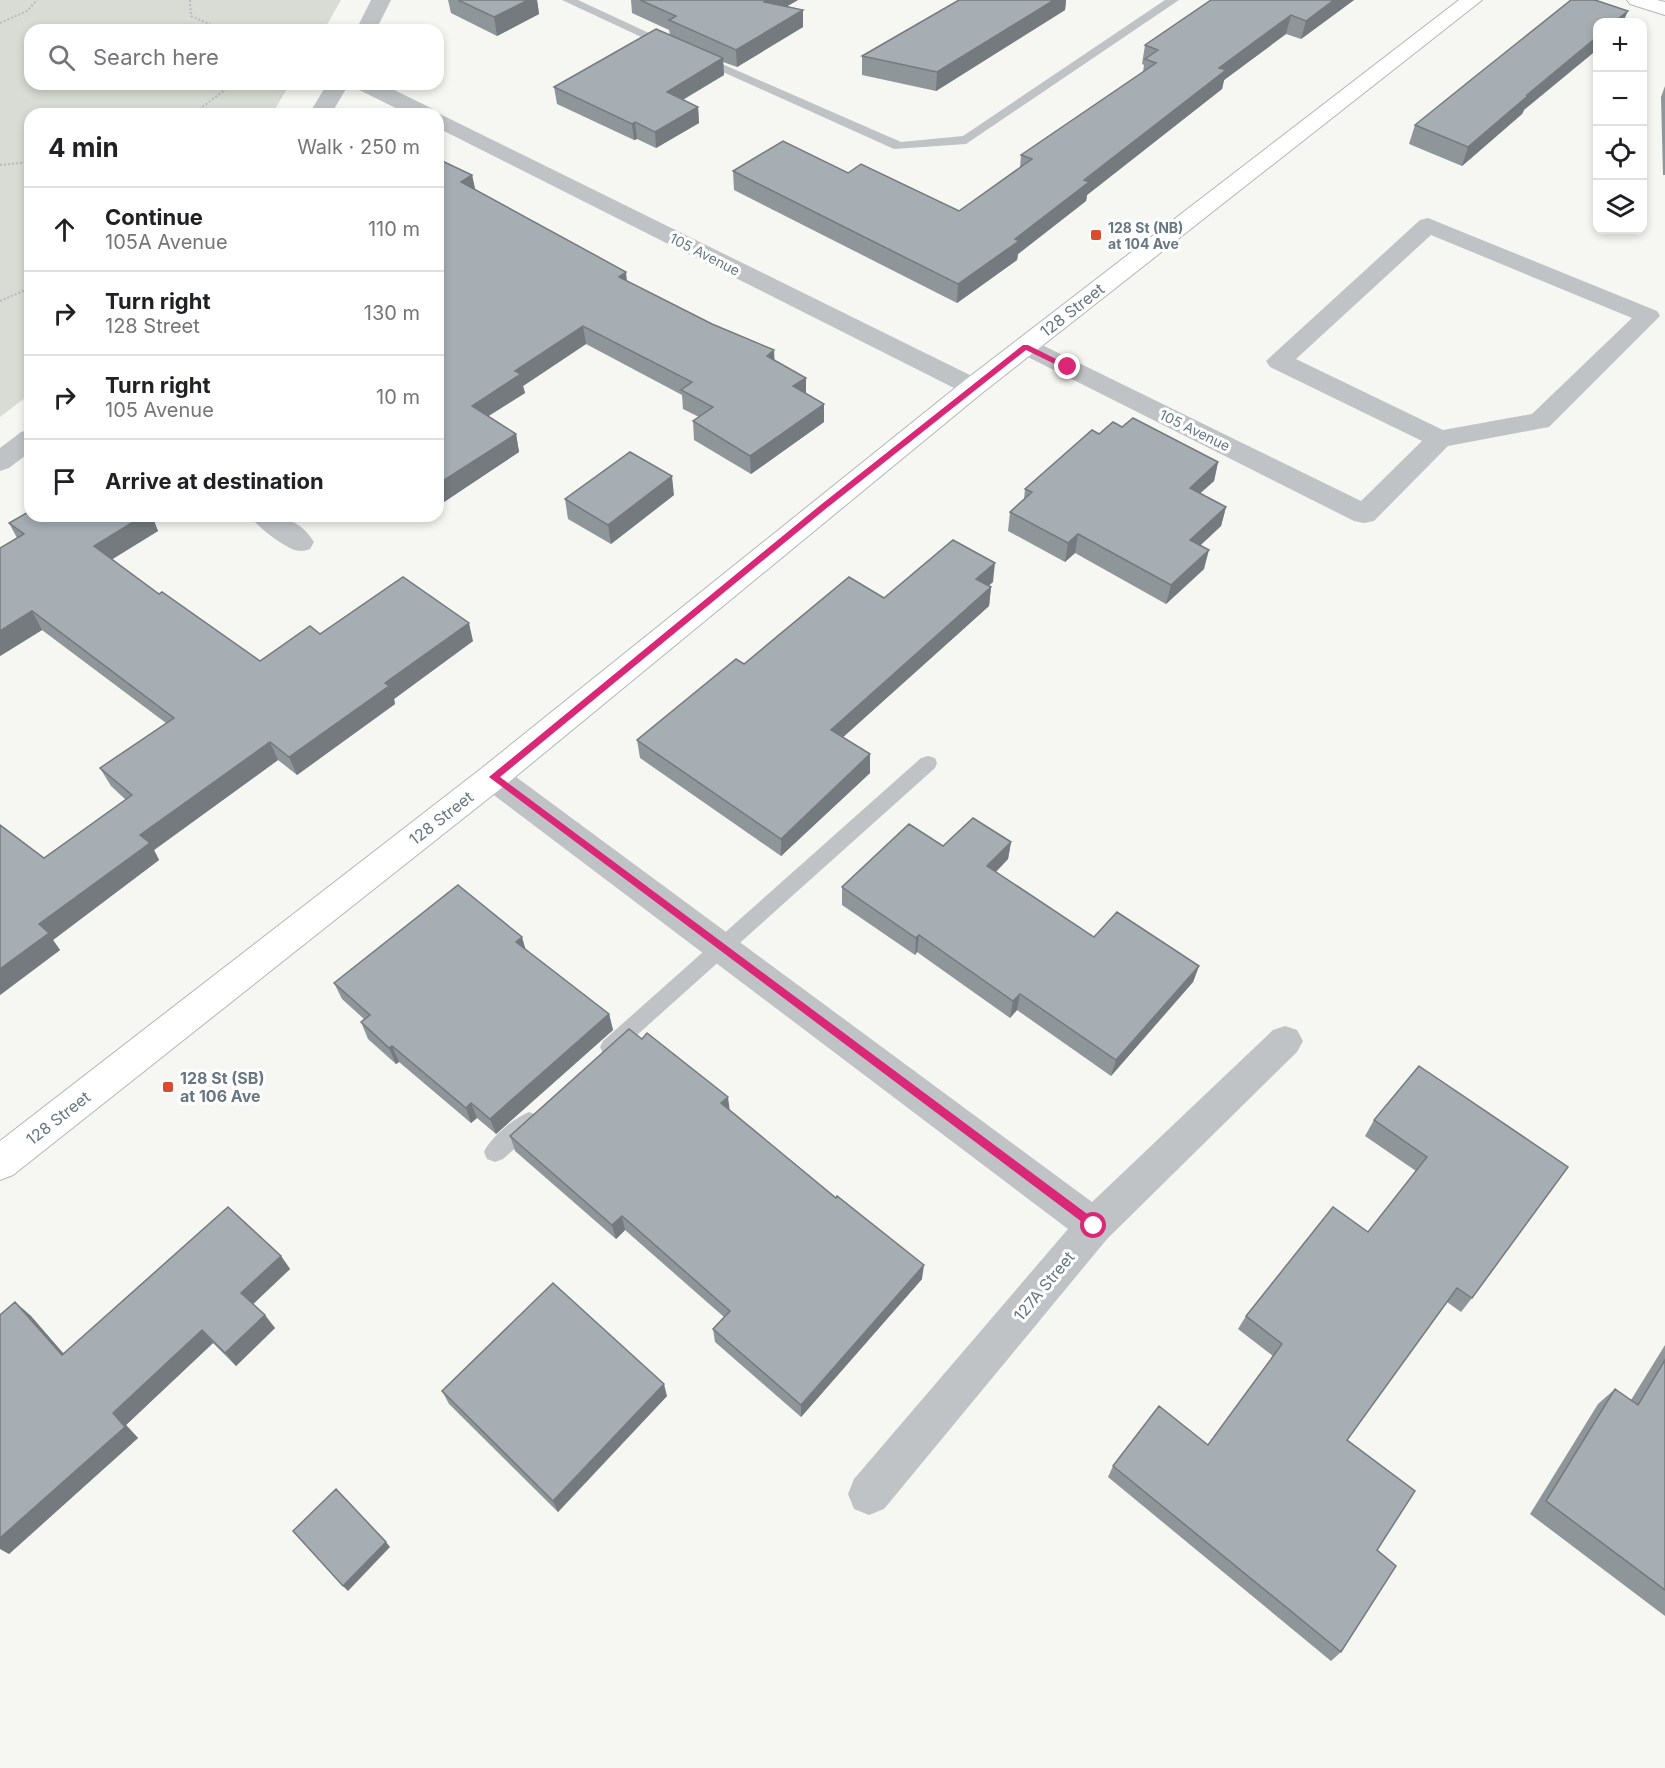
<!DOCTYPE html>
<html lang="en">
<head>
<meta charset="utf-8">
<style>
  :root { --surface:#fff; --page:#f2f2f2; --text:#202124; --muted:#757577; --line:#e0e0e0 }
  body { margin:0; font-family:Inter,sans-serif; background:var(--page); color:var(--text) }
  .controls { position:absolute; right:18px; top:18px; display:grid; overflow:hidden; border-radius:12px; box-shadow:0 3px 9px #0003 }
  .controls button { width:54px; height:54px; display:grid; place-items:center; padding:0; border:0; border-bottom:2px solid var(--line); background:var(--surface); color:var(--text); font:30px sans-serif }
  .stop { position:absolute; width:18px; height:18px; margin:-14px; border:4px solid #db2777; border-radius:50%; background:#fff }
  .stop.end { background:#db2777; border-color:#fff; box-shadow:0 2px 6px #0008 }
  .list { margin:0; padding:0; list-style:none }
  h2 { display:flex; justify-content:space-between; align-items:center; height:78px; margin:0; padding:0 24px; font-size:26px }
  h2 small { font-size:20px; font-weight:400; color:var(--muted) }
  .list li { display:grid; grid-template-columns:39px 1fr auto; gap:18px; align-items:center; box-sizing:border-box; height:84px; padding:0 24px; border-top:2px solid var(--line) }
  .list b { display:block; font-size:22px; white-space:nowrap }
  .list p { margin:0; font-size:20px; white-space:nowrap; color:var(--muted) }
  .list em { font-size:20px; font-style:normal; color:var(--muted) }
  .icon { flex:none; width:33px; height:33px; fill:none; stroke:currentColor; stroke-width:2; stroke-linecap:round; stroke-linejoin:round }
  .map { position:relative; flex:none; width:1665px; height:1768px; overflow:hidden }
  .search { position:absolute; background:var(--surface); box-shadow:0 3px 9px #0003; left:24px; top:24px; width:420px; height:66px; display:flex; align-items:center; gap:15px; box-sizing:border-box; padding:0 21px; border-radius:18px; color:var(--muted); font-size:22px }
  .panel { position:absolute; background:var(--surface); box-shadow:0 3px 9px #0003; left:24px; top:108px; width:420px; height:414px; border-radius:18px }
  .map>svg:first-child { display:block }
  .green { fill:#d8dcd4 }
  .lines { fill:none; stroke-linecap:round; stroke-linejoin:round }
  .secondary-casing { stroke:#b1b7bb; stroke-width:2 }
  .path { stroke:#b9bcbe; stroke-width:2; stroke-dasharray:2 2; stroke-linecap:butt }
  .service { fill:#bfc3c6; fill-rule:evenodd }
  .minor { fill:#bfc3c6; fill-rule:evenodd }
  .secondary { fill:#fff; fill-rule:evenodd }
  .wall { fill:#8f969a }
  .shaded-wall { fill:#747a7d }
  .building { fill:#a6aeb3; stroke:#747a7d; stroke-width:1.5 }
  .route { fill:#db2777 }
  .poi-dot { fill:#d94c2f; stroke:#fff; stroke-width:2 }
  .labels { text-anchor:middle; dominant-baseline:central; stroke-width:6; stroke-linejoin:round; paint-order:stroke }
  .far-poi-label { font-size:14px; font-weight:bold; fill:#667782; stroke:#fff; text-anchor:start }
  .far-street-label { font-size:14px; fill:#667782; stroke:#fff }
  .street-label { font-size:16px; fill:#667782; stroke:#fff }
  .poi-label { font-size:16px; font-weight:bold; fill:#667782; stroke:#fff; text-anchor:start }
</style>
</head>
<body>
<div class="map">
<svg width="1665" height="1768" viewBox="0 0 1665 1768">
  <rect width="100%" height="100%" fill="#f6f6f3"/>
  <path class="green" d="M0 0H341L324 30H30V84H290L272 114H30V394L0 417Z"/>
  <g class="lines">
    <defs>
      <path id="secondary" d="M1459 0H1482L982 393 504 786 13 1175 0 1180V1141L482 768 964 381Z
        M1627 0H1657L1665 2V15L1630 4Z"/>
    </defs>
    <use href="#secondary" class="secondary-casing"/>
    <path class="path" d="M190 0 191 16 223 30
      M0 23 27 11 37 0
      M193 114 233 84
      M0 165 30 162
      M0 301 30 288"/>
    <path class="service" d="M562 0H578L677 46 675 49H667Z
      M1165 0H1179L966 144 894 149 694 59 700 55 704 56 901 142 963 136Z
      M928 756 935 758 937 763 935 768 617 1053 610 1056 603 1053 600 1047 603 1041 921 758Z
      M529 1112 537 1115 540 1122 537 1129 503 1159 495 1162 487 1159 484 1152C491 1137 514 1118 529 1112Z"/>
    <path class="minor" d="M371 0H391L376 30H356Z
      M327 84H349L331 114H309Z
      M354 84H382L433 109 436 114H408L357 89Z
      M438 113 982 381 986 387 982 393 973 395 964 393 438 128V114H436Z
      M1428 218 1657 311 1660 316 1549 427 1448 446 1374 521 1364 523 1354 521 1016 351 1012 346 1016 341 1025 338 1034 341 1361 501 1422 441 1270 367 1266 361 1420 220ZM1431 235 1632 318 1532 414 1443 430 1296 359Z
      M30 429V452L9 468 0 471V448L21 432Z
      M250 516C277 516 298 516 314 542L310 549C307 550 304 551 301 551 289 552 256 526 250 516Z
      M493 765 504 768 1092 1202 1273 1030 1285 1026 1297 1030 1303 1041 1297 1052 1107 1239 884 1509 869 1515 854 1509 848 1494 854 1479 1068 1229 482 786 477 777 482 768Z"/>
    <use href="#secondary" class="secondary"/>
  </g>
  <path class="wall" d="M448 0H537L539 14 497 36 451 13Z
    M631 0H798L787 6 803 10V27L737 67 723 62 724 75 683 100 698 107 699 123 656 148 637 139 634 140 557 104 554 87 670 35 669 30 632 13Z
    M959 0H1066L1065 10 936 91 862 75V56Z
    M1211 0H1354L1301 39 1286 34 1224 80 1222 89 1087 195 1086 201 1018 254 1017 260 957 303 734 190 733 171 848 173 959 211 1020 168 1021 155 1143 72 1144 65 1142 64 1145 45Z
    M1665 86V175H1663L1661 97Z
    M1524 110 1522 114 1462 166 1409 144 1415 125Z
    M438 159 472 175 475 190 627 281 774 360 806 378V394L824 422 751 474 694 440 693 421 699 417 683 409 682 395 586 344 523 386 525 393 488 416 516 434 519 452 438 506Z
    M1122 427 1218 462 1214 481 1200 493 1226 507 1221 526 1200 545 1204 569 1166 604 1075 553 1065 562 1008 531 1010 512 1024 499 1025 489 1099 434Z
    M674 495 611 544 568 519 565 499Z
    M30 516H152L158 531 112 559 159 594 260 661 320 634 473 641 394 699 395 704 297 775 278 760 154 850 159 860 53 940 60 950 0 995 44 858 126 800 111 786 100 768 166 723 42 630 0 656 17 538 9 523Z
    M993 582 988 586 991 587 989 606 843 737 870 773 781 856 640 758 637 740 744 664 884 598Z
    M1011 842 1008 859 996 872 1094 937 1199 966 1193 982 1111 1076 1017 1010 1010 1018 917 952 915 955 842 905V887L943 846Z
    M525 949 609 1014 613 1030 496 1134 477 1118 471 1123 399 1062 396 1064 368 1039 361 1022 364 1019 342 999 334 983Z
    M1419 1066 1472 1298 1461 1312 1447 1302 1347 1440 1377 1550 1341 1652 1331 1661 1108 1477 1113 1466 1208 1445 1273 1356 1238 1329 1246 1316 1368 1232 1416 1171 1365 1136 1374 1120Z
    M730 1110 922 1279 801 1417 715 1342 713 1329 724 1317 625 1230 616 1239 515 1151 510 1136Z
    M281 1256 290 1269 253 1304 275 1328 236 1366 213 1343 126 1425 138 1438 9 1554 30 1315 63 1353Z
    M1665 1345V1616L1530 1514 1598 1404 1615 1389 1631 1400Z
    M442 1391 667 1396 558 1512 449 1404Z"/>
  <path class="shaded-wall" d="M528 0H537L539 14 497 36 494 17Z
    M767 0H798L765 19 764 2Z
    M1054 0H1066L1065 10 936 91 937 72Z
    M1334 0H1354L1301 39 1306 21Z
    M803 10V27L737 67 736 50Z
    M1628 11 1623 22H1614Z
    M1291 15 1286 34 1224 80 1222 89 1087 195 1086 201 1018 254 1017 260 957 303 958 284 1015 239 1219 68Z
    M1598 36V49L1524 110 1522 114 1462 166 1468 147 1527 95Z
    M723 58 724 75 668 108 667 92Z
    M698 107 699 123 656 148 655 132Z
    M635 122 637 139 634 140 632 124Z
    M472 175 476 193 461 182Z
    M626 272 628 291 619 277Z
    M583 326 586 344 523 386 525 393 476 424 472 406 515 371Z
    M774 350 775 369 767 356Z
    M806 378V396L793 386Z
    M824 404V422L751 474 750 456Z
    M516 434 519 452 438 506V484Z
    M1218 462 1214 481 1185 507 1190 488Z
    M672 476 674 495 611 544 608 525Z
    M1226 507 1221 526 1186 559 1190 540Z
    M143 516H152L158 531 103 565 94 546Z
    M1078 534 1075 553 1065 562 1068 543Z
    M1209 550 1204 569 1166 604 1171 585Z
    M995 563 993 582 974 598 976 579Z
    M991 587 989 606 831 748V730Z
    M32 611 42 630 0 656V631Z
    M469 623 473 641 394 699 395 704 297 775 289 757 385 683Z
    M270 742 278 760 154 850 159 860 53 940 60 950 0 995V969L39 924 140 835Z
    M870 754V773L781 856V839Z
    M1011 842 1008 859 984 884 987 866Z
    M919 935 917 952 915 955 916 938Z
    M522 937 527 954 516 942Z
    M1199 966 1193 982 1111 1076 1116 1060Z
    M1020 994 1017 1010 1010 1018 1013 1001Z
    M609 1014 613 1030 496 1134 490 1119Z
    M392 1046 399 1062 396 1064 389 1048Z
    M728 1097 730 1112 721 1103Z
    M471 1103 477 1118 471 1123 466 1108Z
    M622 1216 625 1230 616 1239 612 1225Z
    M281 1256 290 1269 251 1306 241 1293Z
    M924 1265 922 1279 801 1417V1405Z
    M15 1302 30 1315 75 1367 62 1355Z
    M265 1315 275 1328 236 1366 225 1353Z
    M202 1330 213 1343 126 1425 138 1438 9 1554 0 1549V1538L113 1413Z
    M664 1384 667 1396 558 1512 553 1501Z
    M386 1542 390 1547 348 1591 343 1586Z"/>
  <path class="building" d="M458 0H528L494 17Z
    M640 0H767L764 2 803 10 736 50 669 20 676 16Z
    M959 0H1054L937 72 862 56Z
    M1211 0H1334L1306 21 1291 15 1219 68 1226 70 1084 180 1089 182 1015 239 1019 241 958 284 733 171 783 141 848 173 861 164 959 211 1032 159 1021 155 1156 63 1145 59 1158 50 1145 45Z
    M1571 0H1595L1628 11 1614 22H1598V36L1527 95H1529L1468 147 1415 125 1472 79Z
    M656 29 723 58 667 92 698 107 655 132 635 122 632 124 554 87Z
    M438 159 472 175 461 182 626 272 619 277 712 324 774 350 767 356 806 378 793 386 824 404 750 456 693 421 713 407 681 390 692 382 583 326 515 371 521 374 472 406 516 434 438 484Z
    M1133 418 1218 462 1190 488 1226 507 1190 540 1209 550 1171 585 1078 534 1068 543 1010 512 1032 492 1025 489 1092 430 1099 434 1113 422 1122 427Z
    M630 452 672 476 608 525 565 499Z
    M30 511V516H143L94 546 159 594 162 592 260 661 310 626 320 634 403 577 469 623 385 683 389 686 289 757 270 742 140 835 150 843 39 924 49 933 0 969V825L44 858 132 795 100 768 174 718 32 611 0 631V548L24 534 9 523Z
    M953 540 995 563 976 579 991 587 831 730 870 754 781 839 637 740 736 659 744 664 849 577 884 598Z
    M973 818 1011 842 987 866 1094 937 1117 912 1199 966 1116 1060 1020 994 1013 1001 919 935 916 938 842 887 909 824 943 846Z
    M458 885 522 937 516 942 609 1014 490 1119 471 1103 466 1108 392 1046 389 1048 361 1022 370 1015 334 983Z
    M629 1029 642 1039 647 1033 728 1097 721 1103 836 1198 837 1196 924 1265 801 1405 713 1329 730 1311 622 1216 612 1225 510 1136Z
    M1419 1066 1568 1167 1472 1298 1457 1288 1347 1440 1415 1491 1377 1550 1396 1566 1341 1652 1113 1466 1159 1406 1208 1445 1282 1344 1246 1316 1333 1207 1368 1232 1427 1157 1374 1120Z
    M228 1207 281 1256 241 1293 265 1315 225 1353 202 1330 113 1413 125 1427 0 1538V1315L15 1302 62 1355Z
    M553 1283 664 1384 553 1501 442 1391Z
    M1665 1360V1590L1546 1501 1615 1389 1638 1405Z
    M336 1489 386 1542 343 1586 293 1531Z"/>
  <path class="route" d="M1023 345H1028L1072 367 1065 369 1026 350 823 511 500 777 1098 1222V1230L1094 1231 489 777 818 507Z"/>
  <g class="poi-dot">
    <rect x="1090" y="229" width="12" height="12" rx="3"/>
    <rect x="162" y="1081" width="12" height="12" rx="3"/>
  </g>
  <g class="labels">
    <g class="far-poi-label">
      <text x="1108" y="227">128 St (NB)<tspan x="1108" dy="16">at 104 Ave</tspan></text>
    </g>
    <g class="far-street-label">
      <text transform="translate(705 254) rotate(27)">105 Avenue</text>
      <text transform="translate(1195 430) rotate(26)">105 Avenue</text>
    </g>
    <g class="street-label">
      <text transform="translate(1072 310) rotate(-38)">128 Street</text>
      <text transform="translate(441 818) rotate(-38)">128 Street</text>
      <text transform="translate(58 1118) rotate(-38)">128 Street</text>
      <text transform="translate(1044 1286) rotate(-50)">127A Street</text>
    </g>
    <g class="poi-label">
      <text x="180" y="1078">128 St (SB)<tspan x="180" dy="18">at 106 Ave</tspan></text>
    </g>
  </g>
</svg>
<div class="controls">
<button>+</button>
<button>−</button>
<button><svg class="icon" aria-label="locate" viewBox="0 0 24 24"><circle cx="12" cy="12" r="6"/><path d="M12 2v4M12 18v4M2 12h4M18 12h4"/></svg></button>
<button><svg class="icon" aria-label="layers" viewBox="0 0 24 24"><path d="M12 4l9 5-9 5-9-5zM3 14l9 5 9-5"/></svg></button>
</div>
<div class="stop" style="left:1094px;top:1226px"></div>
<div class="stop end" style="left:1068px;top:367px"></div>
<div class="search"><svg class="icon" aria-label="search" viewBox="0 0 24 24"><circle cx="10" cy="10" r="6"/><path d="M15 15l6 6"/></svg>Search here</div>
<section class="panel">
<h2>4 min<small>Walk · 250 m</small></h2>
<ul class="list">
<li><svg class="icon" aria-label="ahead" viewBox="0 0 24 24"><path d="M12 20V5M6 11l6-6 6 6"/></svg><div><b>Continue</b><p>105A Avenue</p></div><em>110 m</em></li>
<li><svg class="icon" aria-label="right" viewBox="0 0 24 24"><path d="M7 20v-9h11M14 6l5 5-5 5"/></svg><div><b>Turn right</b><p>128 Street</p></div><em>130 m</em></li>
<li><svg class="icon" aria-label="right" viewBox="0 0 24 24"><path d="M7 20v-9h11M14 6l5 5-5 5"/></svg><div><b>Turn right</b><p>105 Avenue</p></div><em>10 m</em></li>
<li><svg class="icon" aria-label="arrive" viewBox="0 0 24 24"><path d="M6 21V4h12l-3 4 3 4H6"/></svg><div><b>Arrive at destination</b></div></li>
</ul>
</section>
</div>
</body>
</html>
